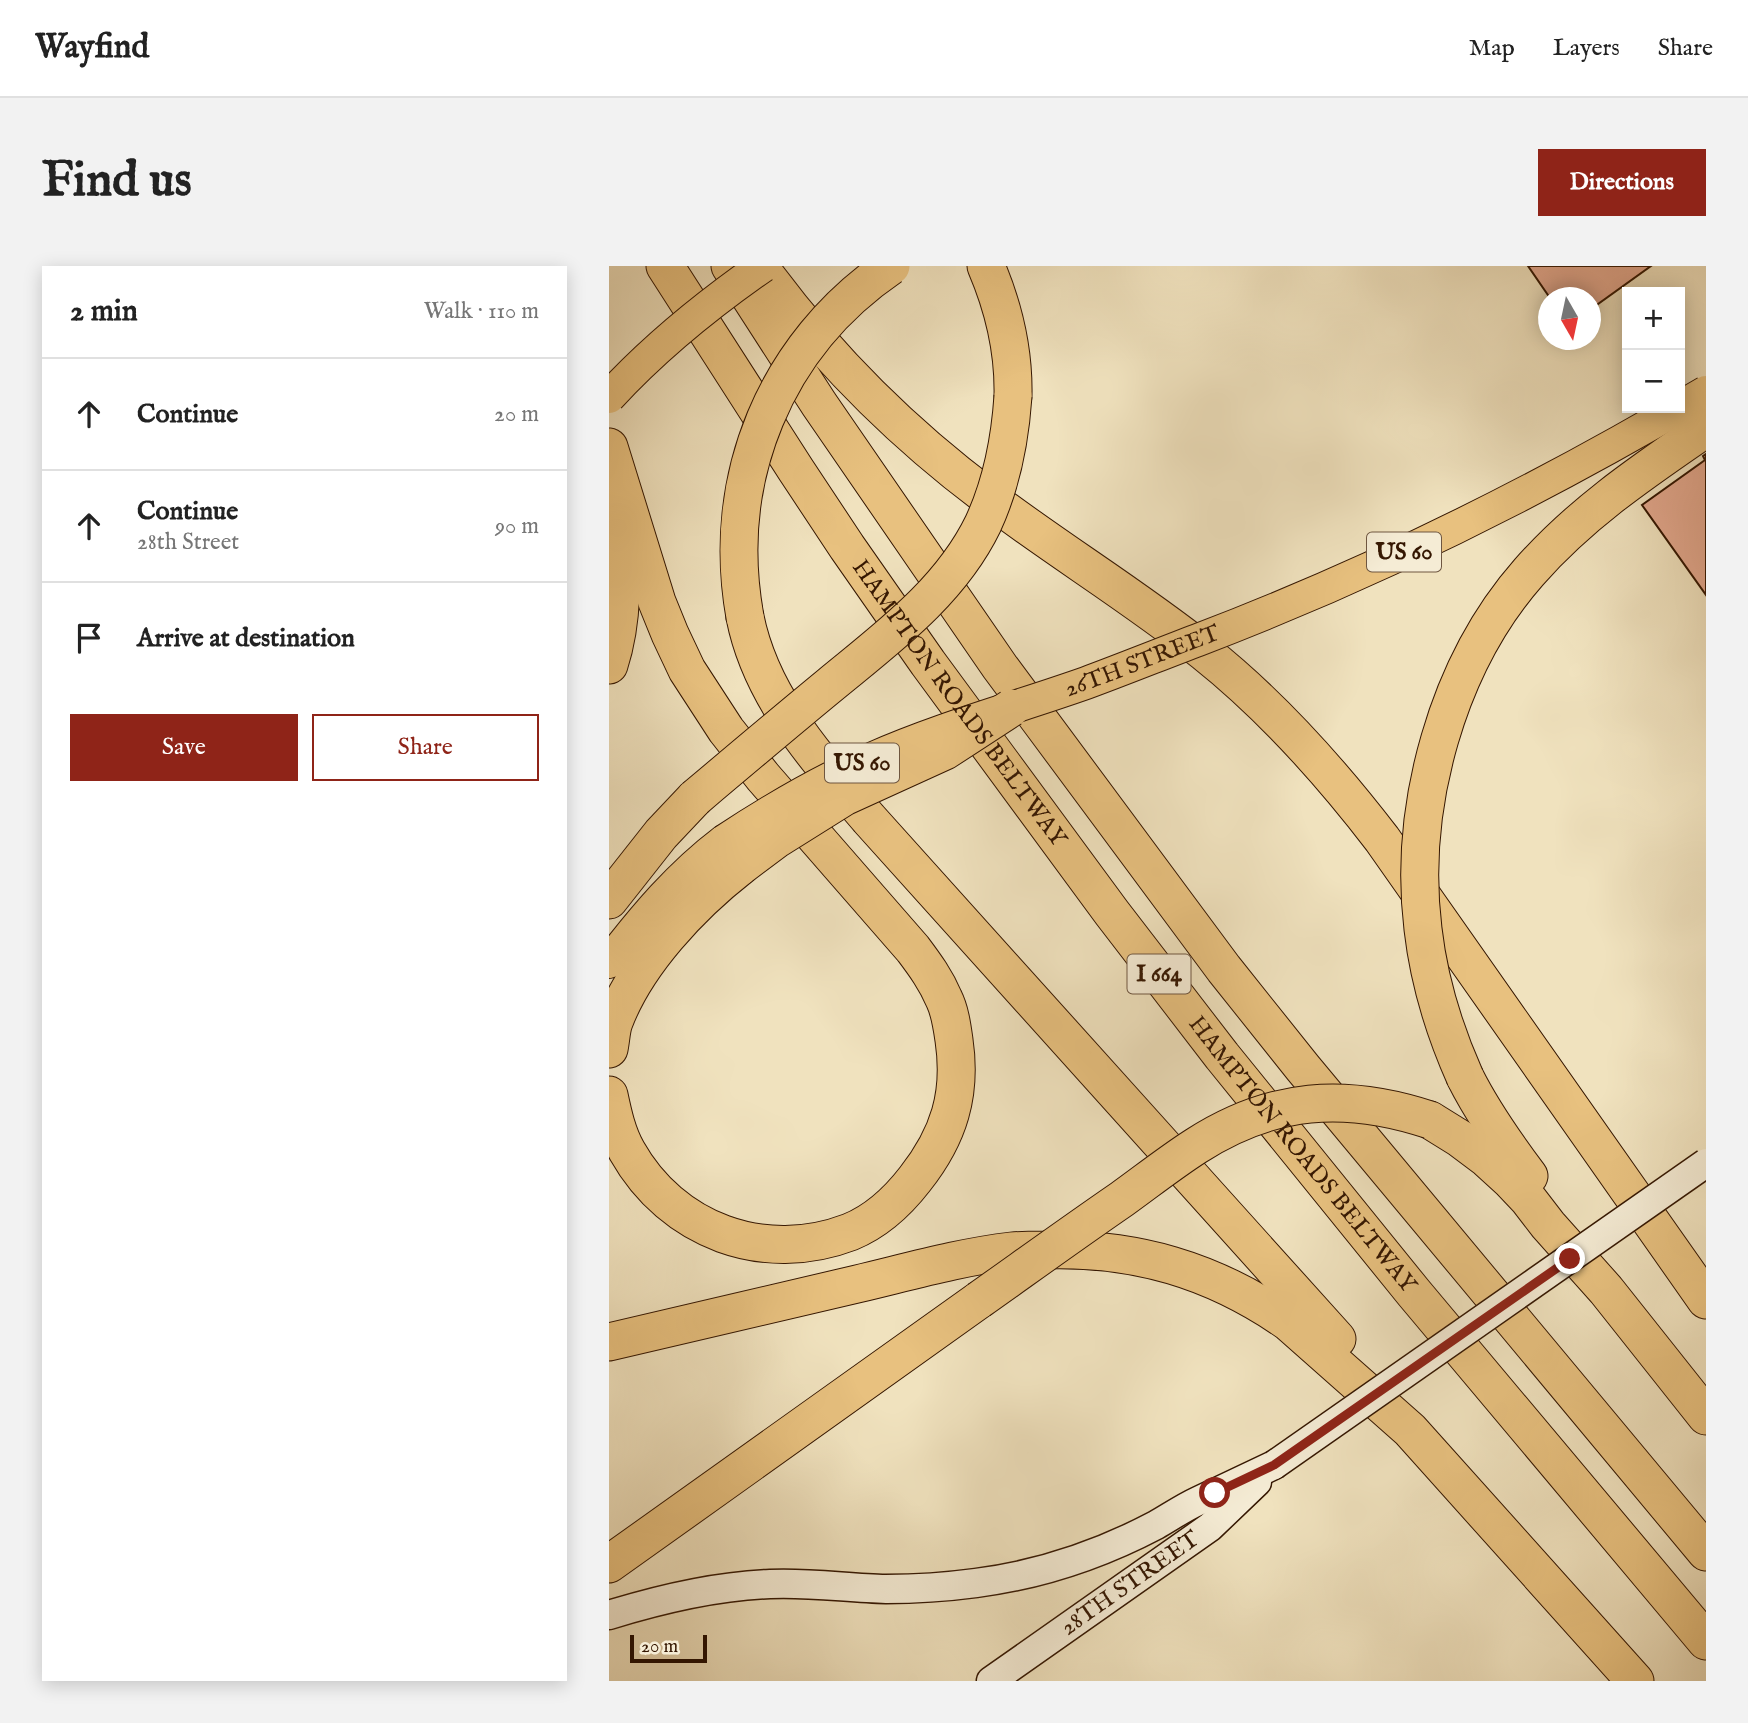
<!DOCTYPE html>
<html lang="en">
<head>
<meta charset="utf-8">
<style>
  :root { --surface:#fff; --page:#f2f2f2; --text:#222; --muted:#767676; --line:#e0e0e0; --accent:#8f2418 }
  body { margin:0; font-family:"IM FELL English",serif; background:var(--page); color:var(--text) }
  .controls { position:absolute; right:21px; top:21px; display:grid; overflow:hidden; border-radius:0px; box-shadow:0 4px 18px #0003 }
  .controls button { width:63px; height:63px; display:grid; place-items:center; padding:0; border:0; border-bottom:2px solid var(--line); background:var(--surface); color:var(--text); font:35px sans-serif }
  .compass { position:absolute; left:929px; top:21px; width:63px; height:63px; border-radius:50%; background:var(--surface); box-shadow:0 4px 18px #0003; rotate:171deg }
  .scale { position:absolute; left:21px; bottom:18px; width:77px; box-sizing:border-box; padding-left:7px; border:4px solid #341601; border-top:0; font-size:19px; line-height:24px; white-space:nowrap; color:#341601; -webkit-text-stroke:5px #f5ecd5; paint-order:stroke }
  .stop { position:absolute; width:21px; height:21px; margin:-16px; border:5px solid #8f2418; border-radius:50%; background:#fff }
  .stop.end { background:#8f2418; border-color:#fff; box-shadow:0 2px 7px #0008 }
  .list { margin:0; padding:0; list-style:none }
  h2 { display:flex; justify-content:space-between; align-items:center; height:91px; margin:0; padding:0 28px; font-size:30px }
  h2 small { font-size:23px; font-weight:400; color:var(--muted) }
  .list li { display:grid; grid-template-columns:46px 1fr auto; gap:21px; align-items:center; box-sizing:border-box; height:112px; padding:0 28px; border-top:2px solid var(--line) }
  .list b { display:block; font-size:26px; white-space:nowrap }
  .list p { margin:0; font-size:23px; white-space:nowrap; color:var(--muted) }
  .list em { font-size:23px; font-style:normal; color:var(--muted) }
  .actions { display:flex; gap:14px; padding:21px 28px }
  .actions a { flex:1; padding:16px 0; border:2px solid var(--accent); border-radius:0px; text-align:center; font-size:24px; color:var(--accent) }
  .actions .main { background:var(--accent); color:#fff }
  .icon { flex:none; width:38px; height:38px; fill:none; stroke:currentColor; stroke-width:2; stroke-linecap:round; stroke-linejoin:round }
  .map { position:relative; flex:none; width:1097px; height:1415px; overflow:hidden; border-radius:0px }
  header { display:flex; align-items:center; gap:42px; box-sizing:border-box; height:98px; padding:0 35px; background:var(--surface); border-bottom:2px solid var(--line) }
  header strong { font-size:33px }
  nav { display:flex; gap:38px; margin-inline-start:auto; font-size:24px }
  .intro { display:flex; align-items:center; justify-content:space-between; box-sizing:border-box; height:168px; padding:0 42px }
  h1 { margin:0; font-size:49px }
  .button { padding:18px 32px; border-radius:0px; background:var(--accent); color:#fff; font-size:24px; font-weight:700 }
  main { display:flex; gap:42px; padding:0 42px }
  aside { flex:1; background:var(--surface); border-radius:0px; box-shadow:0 4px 18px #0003 }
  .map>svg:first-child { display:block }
  .building { fill:#e3a88e; stroke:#341601; stroke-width:2 }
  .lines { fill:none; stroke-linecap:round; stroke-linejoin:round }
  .secondary-casing { stroke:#341601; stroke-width:31 }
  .primary-casing { stroke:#341601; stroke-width:34 }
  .highway-casing { stroke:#341601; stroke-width:39 }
  .secondary { stroke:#f5ecd5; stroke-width:28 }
  .primary { stroke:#e8c17f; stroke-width:32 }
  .highway { stroke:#e8c17f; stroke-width:37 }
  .secondary-bridge-casing { stroke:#341601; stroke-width:31; stroke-linecap:butt }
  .primary-bridge-casing { stroke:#341601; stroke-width:34; stroke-linecap:butt }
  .highway-bridge-casing { stroke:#341601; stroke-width:39; stroke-linecap:butt }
  .secondary-bridge { stroke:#f5ecd5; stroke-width:28 }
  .primary-bridge { stroke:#e8c17f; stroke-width:32 }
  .highway-bridge { stroke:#e8c17f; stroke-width:37 }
  .route { stroke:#8f2418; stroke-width:9 }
  .labels { text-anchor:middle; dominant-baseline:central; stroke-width:6; stroke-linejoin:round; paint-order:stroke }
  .shield { fill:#f5ecd5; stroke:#6e5641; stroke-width:2 }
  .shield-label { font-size:23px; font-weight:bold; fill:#341601 }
  .street-label { font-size:24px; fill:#341601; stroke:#f5ecd5 }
</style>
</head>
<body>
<header>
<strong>Wayfind</strong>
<nav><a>Map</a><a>Layers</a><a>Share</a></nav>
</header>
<div class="intro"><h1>Find us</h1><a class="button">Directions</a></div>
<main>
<aside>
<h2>2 min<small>Walk · 110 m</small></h2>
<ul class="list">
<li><svg class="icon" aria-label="ahead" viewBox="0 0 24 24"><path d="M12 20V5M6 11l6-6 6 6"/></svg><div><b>Continue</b></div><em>20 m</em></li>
<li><svg class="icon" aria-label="ahead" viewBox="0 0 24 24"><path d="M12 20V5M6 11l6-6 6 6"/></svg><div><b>Continue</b><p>28th Street</p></div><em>90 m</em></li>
<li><svg class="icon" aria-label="arrive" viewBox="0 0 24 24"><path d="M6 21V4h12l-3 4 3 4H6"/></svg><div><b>Arrive at destination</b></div></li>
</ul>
<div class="actions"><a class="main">Save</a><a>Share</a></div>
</aside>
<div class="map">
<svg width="1097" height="1415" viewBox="0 0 1097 1415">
  <rect width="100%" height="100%" fill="#f0e2be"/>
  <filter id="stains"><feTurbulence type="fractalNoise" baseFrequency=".00286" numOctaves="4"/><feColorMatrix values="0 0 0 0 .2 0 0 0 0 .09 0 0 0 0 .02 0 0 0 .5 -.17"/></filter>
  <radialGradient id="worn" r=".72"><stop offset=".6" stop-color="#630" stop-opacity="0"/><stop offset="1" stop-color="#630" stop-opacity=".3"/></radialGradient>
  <path class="building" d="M919 0H1042L982 43V32H941Z
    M1097 188V329L1033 239 1096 194 1094 190Z"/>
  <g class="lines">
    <defs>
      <g id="secondary">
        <path d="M0 1349C52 1333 106 1320 161 1318 199 1316 238 1322 277 1323 307 1323 337 1321 367 1317 429 1309 492 1288 547 1259 561 1251 574 1242 589 1235 614 1223 640 1211 665 1199"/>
        <path id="s1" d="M382 1415 601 1261 648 1216"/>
      </g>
      <path id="primary" d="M0 696C35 651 70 609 115 575"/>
      <g id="highway">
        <path id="s2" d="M56 0 187 204 238 281 319 397 503 647 613 790 805 1027 1097 1375"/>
        <path d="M121 0 210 138 391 401 615 703 694 802 1097 1286"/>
        <path d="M150 0C214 88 293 167 380 232 450 285 526 331 595 386 663 440 720 504 773 573L1097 1034"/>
        <path d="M377 0C395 42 405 84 404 130"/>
        <path d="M0 181 48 336 61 368 78 404 117 464 154 511 304 683C316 699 327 714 335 733 341 745 343 760 345 774 353 828 340 870 306 913 289 935 268 955 241 966 155 999 63 965 18 885 8 867 4 848 0 829"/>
        <path d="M136 351C152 432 208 492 260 553L728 1073"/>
        <path d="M0 399C15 353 13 305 9 258"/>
        <path d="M0 634 52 568 86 532"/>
        <path d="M0 783C2 774 2 764 5 756 27 697 82 639 132 600"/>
        <path d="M856 811C874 847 896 878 920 910"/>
        <path d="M821 854 850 872 878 893 901 914 919 933 939 959 997 1024 1097 1150"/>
        <path d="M0 1076C83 1057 165 1037 248 1018 299 1006 351 991 403 985 413 984 424 984 435 984 526 981 604 1004 679 1056L801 1164 1026 1415"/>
        <path d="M0 1298 370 1034"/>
      </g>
    </defs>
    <use href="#secondary" class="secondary-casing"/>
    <use href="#primary" class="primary-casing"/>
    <use href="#highway" class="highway-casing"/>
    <use href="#secondary" class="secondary"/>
    <use href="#primary" class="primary"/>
    <use href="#highway" class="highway"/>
    <defs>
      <path id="secondary-bridge" d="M665 1199 1097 897"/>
      <g id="primary-bridge">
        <path d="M0 131C46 81 98 39 154 0"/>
        <path id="s3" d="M115 575C162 544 211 515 262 493 332 462 406 442 477 417 515 403 552 388 589 374 765 307 935 222 1097 126"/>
      </g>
      <path id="highway-bridge" d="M136 351C111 212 166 79 282 0
        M86 532C131 494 176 456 221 419 278 372 341 326 374 258 393 217 401 175 404 130
        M132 600 168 573 235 531 336 485 402 442
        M856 811C835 764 820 715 814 663 799 541 838 399 920 306 972 247 1033 206 1097 162
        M370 1034C418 1000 465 966 513 933 538 915 562 896 587 880 663 831 736 826 821 854"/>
    </defs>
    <use href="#secondary-bridge" class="secondary-bridge-casing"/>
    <use href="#primary-bridge" class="primary-bridge-casing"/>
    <use href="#highway-bridge" class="highway-bridge-casing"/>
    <use href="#secondary-bridge" class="secondary-bridge"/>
    <use href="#primary-bridge" class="primary-bridge"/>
    <use href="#highway-bridge" class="highway-bridge"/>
  </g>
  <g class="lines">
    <path class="route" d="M606 1227 665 1199 961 993"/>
  </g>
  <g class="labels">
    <g class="shield">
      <rect x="758" y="266.5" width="74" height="39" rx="5"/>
      <rect x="216" y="477.5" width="74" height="39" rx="5"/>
      <rect x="518.5" y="688.5" width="63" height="39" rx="5"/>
    </g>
    <g class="shield-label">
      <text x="795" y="286">US 60</text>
      <text x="253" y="497">US 60</text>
      <text x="550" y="708">I 664</text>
    </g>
    <g class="street-label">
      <text stroke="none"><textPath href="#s3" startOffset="457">26TH STREET</textPath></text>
      <text stroke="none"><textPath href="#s2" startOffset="527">HAMPTON ROADS BELTWAY</textPath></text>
      <text stroke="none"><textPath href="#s2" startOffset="1094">HAMPTON ROADS BELTWAY</textPath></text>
      <text stroke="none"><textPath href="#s1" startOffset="170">28TH STREET</textPath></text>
    </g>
  </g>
  <rect width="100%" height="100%" filter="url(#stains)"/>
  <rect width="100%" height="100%" fill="url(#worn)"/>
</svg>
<div class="controls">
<button>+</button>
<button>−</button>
</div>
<svg class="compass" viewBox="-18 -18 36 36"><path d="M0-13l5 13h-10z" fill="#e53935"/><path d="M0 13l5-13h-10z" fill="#767676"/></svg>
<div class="scale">20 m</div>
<div class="stop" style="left:606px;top:1227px"></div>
<div class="stop end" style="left:961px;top:993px"></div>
</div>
</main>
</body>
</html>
